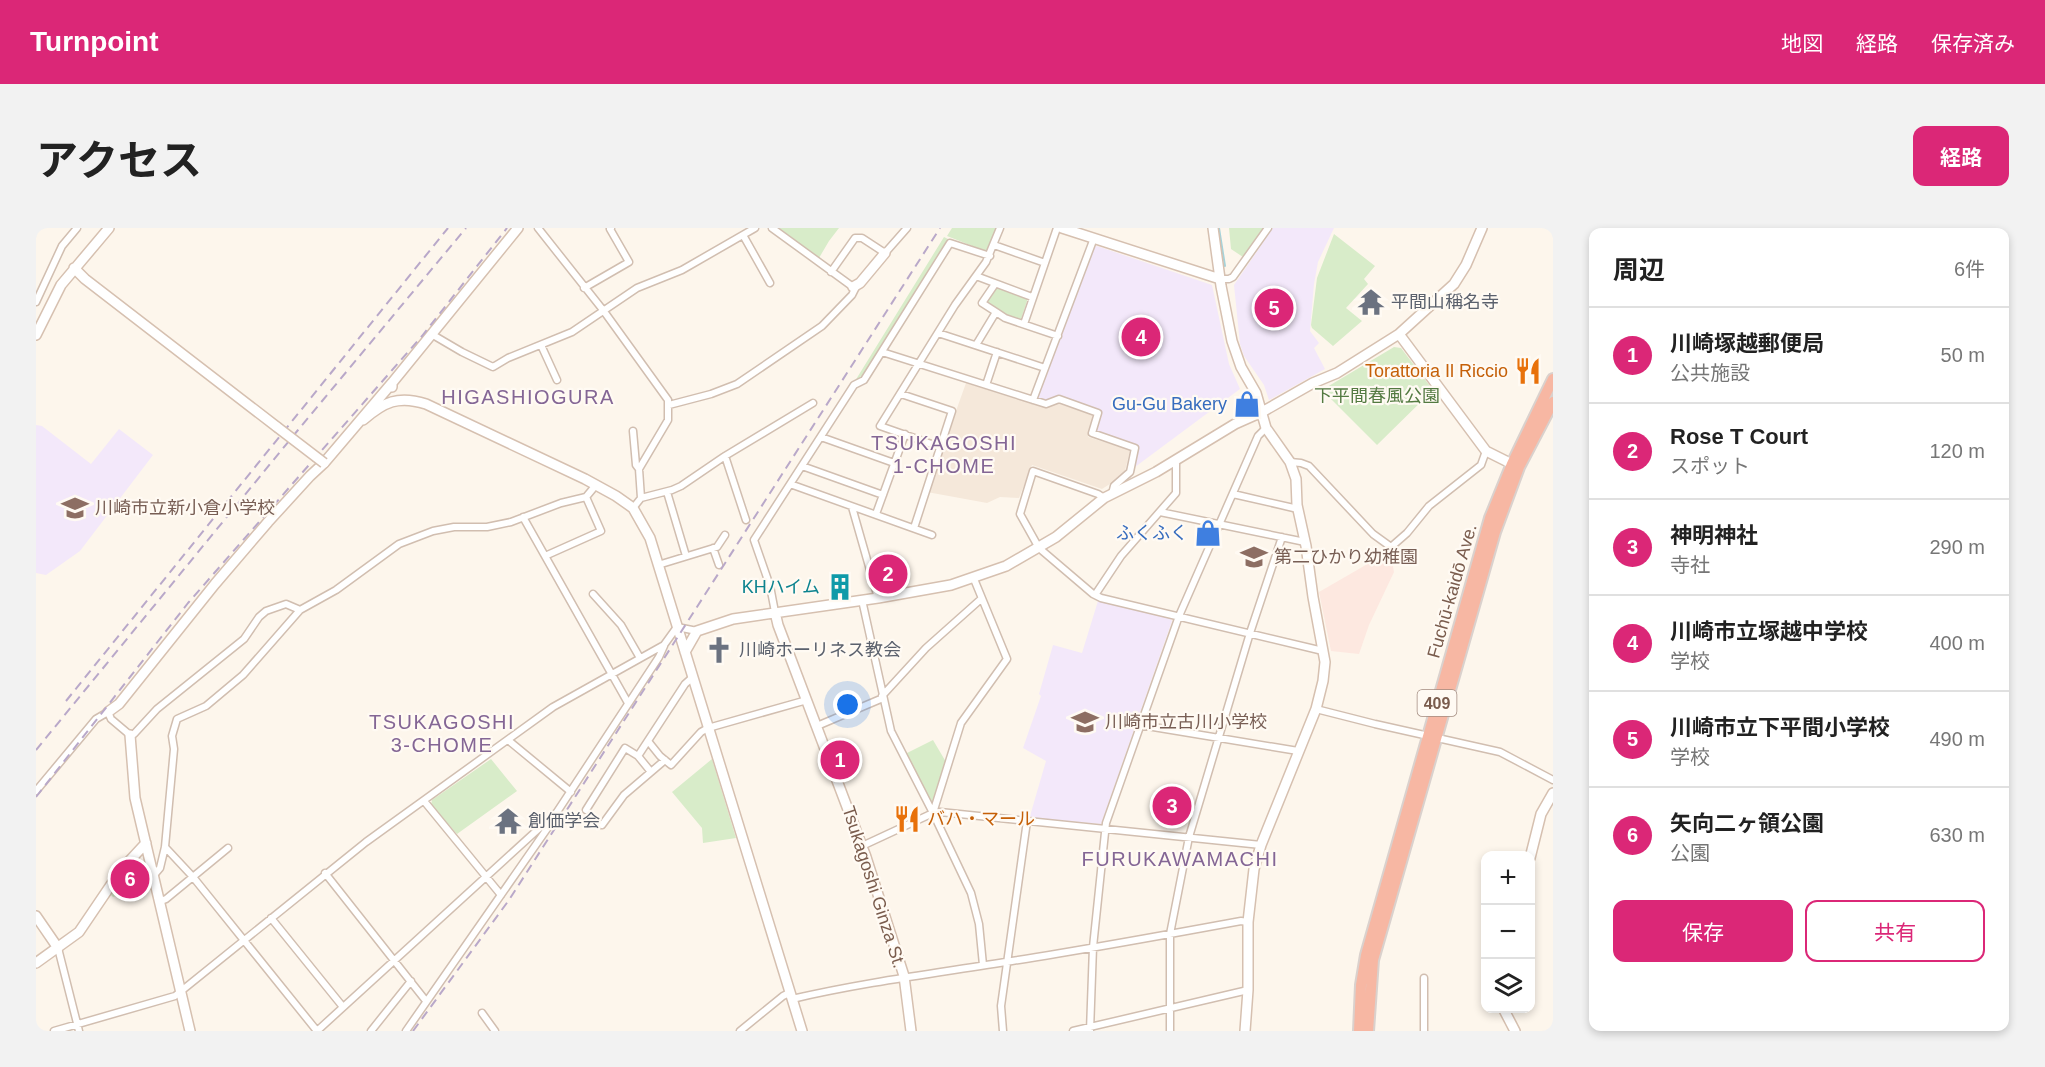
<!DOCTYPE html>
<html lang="ja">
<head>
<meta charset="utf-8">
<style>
  :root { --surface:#fff; --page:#f2f2f2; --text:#222; --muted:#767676; --line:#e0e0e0; --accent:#db2777 }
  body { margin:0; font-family:Helvetica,"Noto Sans JP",sans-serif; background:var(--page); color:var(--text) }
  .controls { position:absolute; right:18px; bottom:18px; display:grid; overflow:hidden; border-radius:12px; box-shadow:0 3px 9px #0003 }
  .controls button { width:54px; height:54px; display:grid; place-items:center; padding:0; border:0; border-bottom:2px solid var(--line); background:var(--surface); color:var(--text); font:30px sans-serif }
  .you { position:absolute; left:812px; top:477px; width:21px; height:21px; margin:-15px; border:4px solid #fff; border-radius:50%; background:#1a73e8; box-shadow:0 0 0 9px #1a73e833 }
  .badge { display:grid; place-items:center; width:39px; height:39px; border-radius:50%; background:var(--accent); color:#fff; font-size:20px; font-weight:700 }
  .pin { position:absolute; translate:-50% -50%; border:3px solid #fff; box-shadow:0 2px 6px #0006 }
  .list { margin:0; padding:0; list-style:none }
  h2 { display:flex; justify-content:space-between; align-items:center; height:78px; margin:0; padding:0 24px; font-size:26px }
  h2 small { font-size:20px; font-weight:400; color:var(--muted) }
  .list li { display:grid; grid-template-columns:39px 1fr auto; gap:18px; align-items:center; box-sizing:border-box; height:96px; padding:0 24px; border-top:2px solid var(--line) }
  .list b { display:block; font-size:22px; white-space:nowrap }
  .list p { margin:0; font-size:20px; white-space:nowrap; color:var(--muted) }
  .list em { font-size:20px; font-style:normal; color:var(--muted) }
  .actions { display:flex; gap:12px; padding:18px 24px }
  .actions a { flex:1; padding:14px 0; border:2px solid var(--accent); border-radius:12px; text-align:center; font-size:21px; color:var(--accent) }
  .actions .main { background:var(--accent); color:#fff }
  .icon { flex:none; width:33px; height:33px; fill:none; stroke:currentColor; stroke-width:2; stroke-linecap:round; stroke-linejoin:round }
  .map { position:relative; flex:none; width:1517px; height:803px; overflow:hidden; border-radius:12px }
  header { display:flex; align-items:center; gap:36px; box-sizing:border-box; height:84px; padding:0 30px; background:var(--accent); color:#fff }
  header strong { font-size:28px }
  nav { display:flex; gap:33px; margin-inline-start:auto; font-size:21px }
  .intro { display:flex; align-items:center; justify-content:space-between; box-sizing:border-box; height:144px; padding:0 36px }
  h1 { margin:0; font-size:42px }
  .button { padding:15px 27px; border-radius:12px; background:var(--accent); color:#fff; font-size:21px; font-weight:700 }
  main { display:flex; gap:36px; padding:0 36px }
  aside { flex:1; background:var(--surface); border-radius:12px; box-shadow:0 3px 9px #0003 }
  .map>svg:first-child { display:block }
  .residential { fill:#f5e8da }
  .commercial { fill:#fde8e0 }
  .education { fill:#f3e8fa }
  .green { fill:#d8ecc9 }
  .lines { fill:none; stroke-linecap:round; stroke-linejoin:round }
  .stream { stroke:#a5d3da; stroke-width:2 }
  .street-casing { stroke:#d1beb0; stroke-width:9 }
  .secondary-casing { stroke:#d6c0b0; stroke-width:12 }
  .highway-casing { stroke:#dad1cd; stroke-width:14 }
  .street { stroke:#fff; stroke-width:6 }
  .secondary { stroke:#fff; stroke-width:9 }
  .highway { stroke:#f7b7a3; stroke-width:10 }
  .rail { stroke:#b9a8c9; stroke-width:2; stroke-dasharray:9 6; stroke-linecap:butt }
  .secondary-bridge-casing { stroke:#d6c0b0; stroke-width:12; stroke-linecap:butt }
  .secondary-bridge { stroke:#fff; stroke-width:9 }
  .labels { text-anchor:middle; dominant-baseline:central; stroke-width:4.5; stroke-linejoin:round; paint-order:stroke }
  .shield { fill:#fffaf3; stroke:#a28b7f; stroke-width:1.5 }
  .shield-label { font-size:16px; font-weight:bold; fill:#7a5c4d }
  .worship-label { font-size:18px; fill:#5b616d; stroke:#fffaf3; text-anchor:start }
  .food-label { font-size:18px; fill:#c56008; stroke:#fffaf3; text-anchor:end }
  .park-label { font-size:18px; fill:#537a41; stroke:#fffaf3 }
  .shop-label { font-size:18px; fill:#366cbe; stroke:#fffaf3; text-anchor:end }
  .education-label { font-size:18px; fill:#785e54; stroke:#fffaf3; text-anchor:start }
  .culture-label { font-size:18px; fill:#0d838f; stroke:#fffaf3; text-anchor:end }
  .street-label { font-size:18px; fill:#7a5c4d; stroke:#fffaf3 }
  .neighbourhood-label { font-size:20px; letter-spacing:1.5px; fill:#846695; stroke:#fffaf3 }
</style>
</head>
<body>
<header>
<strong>Turnpoint</strong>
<nav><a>地図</a><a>経路</a><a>保存済み</a></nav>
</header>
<div class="intro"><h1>アクセス</h1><a class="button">経路</a></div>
<main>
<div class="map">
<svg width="1517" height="803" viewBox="0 0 1517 803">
  <rect width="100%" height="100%" fill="#fdf6ec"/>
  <path class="residential" d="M930 155 1011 180 1021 175 1057 187 1052 209 1094 222 1088 247 1066 261 996 237 983 270 964 269 951 275 891 264Z"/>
  <path class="commercial" d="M1354 323 1358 344 1333 397 1323 426 1295 423 1283 364Z"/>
  <path class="education" d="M1237 0H1298L1282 34 1278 56 1274 103 1283 115 1278 120 1289 141 1233 172 1228 157 1208 128 1204 116 1198 57Z
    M1061 18 1176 57 1193 136 1204 161 1099 239 1102 221 1100 217 1060 203 1065 182 1022 167 1012 172 1002 170 1058 19Z
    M0 197 6 198 55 236 83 201 117 227 44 323 10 347 0 345Z
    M1062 373 1134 390 1136 393 1065 596 996 590 994 588 1010 533 987 520 1005 468 1003 466 1017 417 1046 425Z"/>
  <path class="green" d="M743 0H803L793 13 783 30Z
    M916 0H960L952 22 949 23 911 8Z
    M1193 0H1227L1207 29 1195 21Z
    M1298 6 1339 38 1328 51 1332 56 1310 80 1326 93 1297 118 1276 100 1275 97 1281 50Z
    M908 9 912 11 828 146 819 153Z
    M961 59 992 70 985 91 970 87 951 74Z
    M1358 119 1365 120 1397 162 1341 217 1286 162Z
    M897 512 910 534 897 580 869 526Z
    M455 531 481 563 421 606 395 577 396 572Z
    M676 531 700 610 667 615 666 600 636 564Z
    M95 643 102 657 101 661 77 669 75 667Z"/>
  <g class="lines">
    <path class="stream" d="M1183 0 1189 38"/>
    <defs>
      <path id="street" d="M502 0 567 82 632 172V192L603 241 605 270
        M736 0 817 59
        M707 7 734 55
        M958 17 1009 35
        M795 44 819 10H826L849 25 871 0
        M940 48 996 69
        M1184 51H1193L1197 49 1232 0
        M959 56 946 75 960 84
        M548 60 593 34 574 1 575 0
        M0 74 26 18 41 0
        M988 96 1021 0
        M902 105 1009 140
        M397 107 426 124 457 139 472 130 536 104 601 60 646 42 719 0
        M505 117 521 152
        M940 117 960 84 969 90 1022 108
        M846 124 1010 176 1023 171 1062 185 1056 205 1099 220 1094 244 1078 258 1076 266
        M950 157 961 124
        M865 166 916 183 878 300
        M997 172 1058 10
        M633 177 675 166 701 156 786 98 816 67 820 59
        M597 203 600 237 603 241
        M785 209 858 235
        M904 219 844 198 919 77 950 34 964 0
        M689 228 710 292
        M1254 234 1265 235 1273 238 1337 306 1355 319 1371 305 1393 278 1445 237 1450 223
        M766 238 847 267
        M754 256 896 307
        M631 264 650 328
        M1197 266 1262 281
        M1068 270 1062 266 997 243 984 286 1003 320 1057 366 1065 370 1287 423
        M816 279 842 370
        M597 280 605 270 636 262 645 258 689 228 777 175
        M1124 284 1269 314
        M840 286 869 206
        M487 289 592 475
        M677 320 683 337
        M509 328 565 303 550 269
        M622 337 681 319 689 307
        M938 351 971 431 925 495 897 585 935 665 943 696 947 737
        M557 366 585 397 604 430
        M1059 367 1085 328 1140 265V236L1138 233
        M826 372 855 503 897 585
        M739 384 734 358 718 312 818 157 828 152 914 15 954 28
        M846 468 890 420 945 371
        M1280 481 1339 496 1464 524 1517 552
        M1105 497 1262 523
        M781 498 847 470
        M472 512 535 564
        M612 513 624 528 635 537 665 504 672 500 771 472
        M602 528 615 544
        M0 563 60 491 72 484 75 491 94 507 98 506 121 481 208 411 223 389 230 383 250 376 264 382
        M388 573 465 667
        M550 582 589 520 602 528 649 456 657 449
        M566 597 588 567 629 532
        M826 618 897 585 904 584 1225 617
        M129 619 157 649 281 803 521 584 623 429 628 418
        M289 645 390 773
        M118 647 124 640 129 619 138 521 136 508 141 491 170 478 207 447 264 382 300 362 363 316 397 303 418 299H451L475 294 525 275 550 269 560 257
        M125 673 130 671 192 620
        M235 690 307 779
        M22 720 43 803
        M1388 750V803
        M756 771C829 754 902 745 976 733 1053 721 1129 707 1205 693L1212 694
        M446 785 459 803
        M18 803 139 768 330 614 517 479 628 417 641 399 661 403
        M335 803 375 753
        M370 803 513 598 515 591
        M704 803 747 768 753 765
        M967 803 965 778 991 593
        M1037 803 1212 762
        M1054 803 1057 719 1070 595 1143 388 1222 208 1230 200
        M1134 803V706L1153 609 1214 405 1246 309"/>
      <path id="secondary" d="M1026 0 1184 51
        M1177 0 1185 58 1196 113 1205 139 1220 165 1230 200 1254 234 1260 251 1261 277 1270 318 1277 369 1289 434 1287 453 1280 481 1225 617 1218 641 1212 694V762L1209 803
        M38 40 49 51 241 199
        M817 59 824 55 849 25
        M1363 106 1450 223 1476 236
        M0 107 25 57 73 0
        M356 159V155L482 0
        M327 192C348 174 362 167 390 176L549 251 580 268 597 280 614 310 766 803
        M739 384 742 397 830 629 868 748 875 803
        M649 424 661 403 697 391 842 370 915 357 970 338 1020 309 1068 270 1120 244 1199 196 1226 184 1277 155 1301 145 1363 106 1418 56 1430 37 1446 0
        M72 484 83 476 179 356 232 294 274 248 288 235 356 155
        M94 507 99 570 154 803
        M1494 630 1505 586 1517 565
        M0 688 22 720
        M0 735 43 704 85 642 110 615
        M1467 780 1479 803"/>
      <path id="highway" d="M1323 803 1325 757 1330 727 1454 290 1476 236 1517 151
        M1332 803 1337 732 1459 304 1483 239 1517 174"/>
    </defs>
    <use href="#street" class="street-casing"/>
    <use href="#secondary" class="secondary-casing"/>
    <use href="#highway" class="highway-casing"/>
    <use href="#street" class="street"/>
    <use href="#secondary" class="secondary"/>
    <use href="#highway" class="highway"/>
    <path class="rail" d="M30 473 412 0
      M0 522 262 202 430 0
      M0 569 152 375 386 108 471 0
      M377 803 473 672 904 0"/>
    <defs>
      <path id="secondary-bridge" d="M241 199 288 235"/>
    </defs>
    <use href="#secondary-bridge" class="secondary-bridge-casing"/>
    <use href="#secondary-bridge" class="secondary-bridge"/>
  </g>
  <defs>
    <symbol id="temple-bare" viewBox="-9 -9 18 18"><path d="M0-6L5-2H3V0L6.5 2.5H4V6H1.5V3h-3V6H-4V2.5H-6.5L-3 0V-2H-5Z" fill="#6b7280" stroke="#fffaf3" stroke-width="2.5" paint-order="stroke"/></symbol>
    <symbol id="restaurant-bare" viewBox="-9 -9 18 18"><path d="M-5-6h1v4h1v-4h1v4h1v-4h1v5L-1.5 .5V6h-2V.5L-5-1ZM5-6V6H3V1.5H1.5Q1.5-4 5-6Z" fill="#e8710a" stroke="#fffaf3" stroke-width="2.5" paint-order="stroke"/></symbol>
    <symbol id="shop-bare" viewBox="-9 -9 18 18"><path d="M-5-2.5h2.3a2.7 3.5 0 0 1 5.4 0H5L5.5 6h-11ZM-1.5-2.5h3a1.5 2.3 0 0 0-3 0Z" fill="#3f7fe0" stroke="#fffaf3" stroke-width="2.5" paint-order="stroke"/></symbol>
    <symbol id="school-bare" viewBox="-9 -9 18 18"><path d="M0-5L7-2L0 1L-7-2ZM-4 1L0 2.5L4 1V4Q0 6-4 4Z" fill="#8d6e63" stroke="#fffaf3" stroke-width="2.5" paint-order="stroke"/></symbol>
    <symbol id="building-bare" viewBox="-9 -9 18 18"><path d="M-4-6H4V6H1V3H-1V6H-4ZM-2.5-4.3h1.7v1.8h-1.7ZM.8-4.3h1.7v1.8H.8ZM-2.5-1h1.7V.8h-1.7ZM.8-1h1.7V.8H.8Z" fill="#0f9aa8" stroke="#fffaf3" stroke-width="2.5" paint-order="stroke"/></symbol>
    <symbol id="church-bare" viewBox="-9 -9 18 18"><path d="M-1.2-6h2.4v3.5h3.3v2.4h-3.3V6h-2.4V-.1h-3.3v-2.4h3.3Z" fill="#6b7280" stroke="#fffaf3" stroke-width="2.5" paint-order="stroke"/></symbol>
  </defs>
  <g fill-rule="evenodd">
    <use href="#temple-bare" x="1316" y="55" width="38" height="38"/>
    <use href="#restaurant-bare" x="1473" y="124" width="38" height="38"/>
    <use href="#shop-bare" x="1192" y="157" width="38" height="38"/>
    <use href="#school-bare" x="20" y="261" width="38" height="38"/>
    <use href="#shop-bare" x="1153" y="286" width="38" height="38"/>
    <use href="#school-bare" x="1199" y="310" width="38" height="38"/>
    <use href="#building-bare" x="785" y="340" width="38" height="38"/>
    <use href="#church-bare" x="664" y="403" width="38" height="38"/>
    <use href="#school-bare" x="1030" y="475" width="38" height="38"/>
    <use href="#restaurant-bare" x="852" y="572" width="38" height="38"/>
    <use href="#temple-bare" x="453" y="574" width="38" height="38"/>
  </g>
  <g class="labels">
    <rect class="shield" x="1381.5" y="462" width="39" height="26" rx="4.5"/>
    <g class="shield-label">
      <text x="1401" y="475">409</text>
    </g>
    <g class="worship-label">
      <text x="1355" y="74">平間山稱名寺</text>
      <text x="703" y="422">川崎ホーリネス教会</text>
      <text x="492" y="593">創価学会</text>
    </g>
    <g class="food-label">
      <text x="1472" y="143">Torattoria Il Riccio</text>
      <text x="891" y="591" text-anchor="start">バハ・マール</text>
    </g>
    <g class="park-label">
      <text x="1341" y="168">下平間春風公園</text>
    </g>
    <g class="shop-label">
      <text x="1191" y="176">Gu-Gu Bakery</text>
      <text x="1152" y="305">ふくふく</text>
    </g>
    <g class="education-label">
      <text x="59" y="280">川崎市立新小倉小学校</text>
      <text x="1238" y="329">第二ひかり幼稚園</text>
      <text x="1069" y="494">川崎市立古川小学校</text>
    </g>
    <g class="culture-label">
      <text x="784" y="359">KHハイム</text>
    </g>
    <g class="street-label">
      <text transform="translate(1416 363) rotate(-74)">Fuchū-kaidō Ave.</text>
      <text transform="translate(838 659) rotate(72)">Tsukagoshi Ginza St.</text>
    </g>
    <g class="neighbourhood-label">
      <text x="492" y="169">HIGASHIOGURA</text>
      <text x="908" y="215">TSUKAGOSHI<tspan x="908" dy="23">1-CHOME</tspan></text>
      <text x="406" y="494">TSUKAGOSHI<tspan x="406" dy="23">3-CHOME</tspan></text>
      <text x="1144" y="631">FURUKAWAMACHI</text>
    </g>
  </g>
</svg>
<div class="controls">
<button>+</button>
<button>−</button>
<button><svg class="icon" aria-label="layers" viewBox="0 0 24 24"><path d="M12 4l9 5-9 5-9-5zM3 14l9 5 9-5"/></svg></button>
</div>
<div class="you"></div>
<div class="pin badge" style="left:804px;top:532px">1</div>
<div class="pin badge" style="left:852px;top:346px">2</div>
<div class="pin badge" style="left:1136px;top:578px">3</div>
<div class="pin badge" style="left:1105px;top:109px">4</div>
<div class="pin badge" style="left:1238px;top:80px">5</div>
<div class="pin badge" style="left:94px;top:651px">6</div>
</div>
<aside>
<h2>周辺<small>6件</small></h2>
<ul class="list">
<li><span class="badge">1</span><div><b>川崎塚越郵便局</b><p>公共施設</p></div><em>50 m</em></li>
<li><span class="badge">2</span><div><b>Rose T Court</b><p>スポット</p></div><em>120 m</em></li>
<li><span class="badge">3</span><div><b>神明神社</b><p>寺社</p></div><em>290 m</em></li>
<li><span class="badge">4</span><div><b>川崎市立塚越中学校</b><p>学校</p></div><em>400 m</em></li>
<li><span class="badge">5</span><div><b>川崎市立下平間小学校</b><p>学校</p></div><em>490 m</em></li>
<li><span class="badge">6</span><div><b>矢向二ヶ領公園</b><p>公園</p></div><em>630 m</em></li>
</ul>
<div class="actions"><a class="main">保存</a><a>共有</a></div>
</aside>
</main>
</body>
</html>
